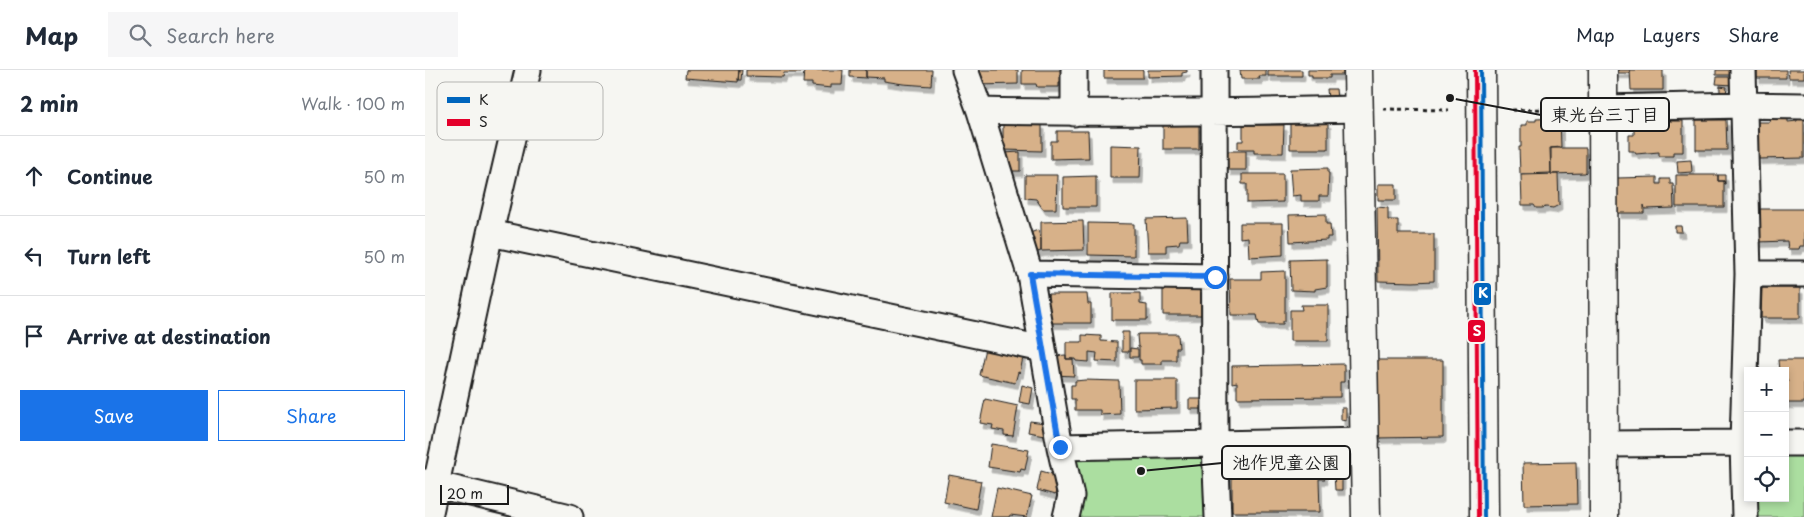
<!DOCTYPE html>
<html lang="en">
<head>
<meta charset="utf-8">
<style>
  :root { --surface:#fff; --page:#f6f6f7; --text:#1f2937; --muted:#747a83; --line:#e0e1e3; --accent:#1a73e8 }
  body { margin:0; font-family:"Playpen Sans","Klee One",sans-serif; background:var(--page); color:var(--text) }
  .controls { position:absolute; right:15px; bottom:15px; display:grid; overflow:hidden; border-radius:0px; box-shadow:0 2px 8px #0003 }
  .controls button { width:45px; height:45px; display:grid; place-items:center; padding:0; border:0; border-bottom:1px solid var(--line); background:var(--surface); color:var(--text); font:25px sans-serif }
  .scale { position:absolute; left:15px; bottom:12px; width:69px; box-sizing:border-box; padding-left:5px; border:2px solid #1c1c1c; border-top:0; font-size:14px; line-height:18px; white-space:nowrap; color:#1c1c1c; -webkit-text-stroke:4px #f6f6f2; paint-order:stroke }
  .stop { position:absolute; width:15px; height:15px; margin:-11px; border:4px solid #1a73e8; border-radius:50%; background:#fff }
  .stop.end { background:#1a73e8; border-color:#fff; box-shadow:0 1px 5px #0008 }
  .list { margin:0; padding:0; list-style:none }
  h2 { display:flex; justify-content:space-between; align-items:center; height:65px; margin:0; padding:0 20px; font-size:21px }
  h2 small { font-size:16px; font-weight:400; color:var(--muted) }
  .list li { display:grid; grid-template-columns:32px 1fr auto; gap:15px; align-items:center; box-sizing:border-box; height:80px; padding:0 20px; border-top:1px solid var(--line) }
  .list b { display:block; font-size:19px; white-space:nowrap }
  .list em { font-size:16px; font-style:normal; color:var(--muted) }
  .actions { display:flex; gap:10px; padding:15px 20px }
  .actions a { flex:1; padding:11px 0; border:1px solid var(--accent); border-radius:0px; text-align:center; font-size:18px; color:var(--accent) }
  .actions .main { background:var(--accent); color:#fff }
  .icon { flex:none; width:28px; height:28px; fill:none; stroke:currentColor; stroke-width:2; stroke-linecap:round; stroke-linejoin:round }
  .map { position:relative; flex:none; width:1379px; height:447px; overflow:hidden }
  header { display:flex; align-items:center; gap:30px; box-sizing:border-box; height:70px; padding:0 25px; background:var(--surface); border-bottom:1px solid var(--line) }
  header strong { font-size:24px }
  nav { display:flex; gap:28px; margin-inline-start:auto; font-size:18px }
  .search { width:350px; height:45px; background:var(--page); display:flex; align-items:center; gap:12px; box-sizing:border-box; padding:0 18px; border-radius:0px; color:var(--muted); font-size:19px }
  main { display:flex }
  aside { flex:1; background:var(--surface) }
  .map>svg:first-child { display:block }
  .green { fill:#abdea0; stroke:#647d5e }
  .building { fill:#d7b189; stroke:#1c1c1c; filter:url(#shadow) }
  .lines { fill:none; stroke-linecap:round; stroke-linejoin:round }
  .street-casing { stroke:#1c1c1c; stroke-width:29 }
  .secondary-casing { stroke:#1c1c1c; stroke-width:31 }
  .path { stroke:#1c1c1c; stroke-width:3; stroke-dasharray:4 4; stroke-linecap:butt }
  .street { stroke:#f6f6f2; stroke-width:25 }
  .secondary { stroke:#f6f6f2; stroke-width:28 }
  .bus-1-casing { stroke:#f6f6f2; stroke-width:8 }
  .bus-2-casing { stroke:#f6f6f2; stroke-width:8 }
  .bus-1 { stroke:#0065bd; stroke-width:4 }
  .bus-2 { stroke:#e4002b; stroke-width:4 }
  .route { stroke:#1a73e8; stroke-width:6 }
  .key { fill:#f6f6f2; stroke:#b5b5b2; stroke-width:1 }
  .key-label { font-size:14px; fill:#1c1c1c }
  .leader { fill:none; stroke:#1c1c1c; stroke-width:2 }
  .callout-dot { fill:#1c1c1c; stroke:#f6f6f2; stroke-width:2 }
  .callout { fill:#f6f6f2; stroke:#1c1c1c; stroke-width:2 }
  .callout-label { font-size:18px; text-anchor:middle; font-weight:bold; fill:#1c1c1c }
  .line-badge { stroke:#f6f6f2; stroke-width:2 }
  .badge-label { font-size:14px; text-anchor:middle; font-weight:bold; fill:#fff }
</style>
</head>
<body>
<header>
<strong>Map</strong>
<div class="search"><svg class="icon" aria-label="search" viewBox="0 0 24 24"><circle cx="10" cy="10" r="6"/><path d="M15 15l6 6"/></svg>Search here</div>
<nav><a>Map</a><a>Layers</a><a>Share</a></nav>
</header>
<main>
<aside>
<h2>2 min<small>Walk · 100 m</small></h2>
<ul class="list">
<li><svg class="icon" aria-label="ahead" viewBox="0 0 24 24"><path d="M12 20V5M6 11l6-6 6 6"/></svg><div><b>Continue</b></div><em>50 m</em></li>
<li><svg class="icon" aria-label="left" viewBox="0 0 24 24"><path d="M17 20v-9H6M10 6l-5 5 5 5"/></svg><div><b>Turn left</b></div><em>50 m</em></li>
<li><svg class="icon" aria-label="arrive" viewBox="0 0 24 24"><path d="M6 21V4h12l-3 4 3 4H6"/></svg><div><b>Arrive at destination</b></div></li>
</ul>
<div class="actions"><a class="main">Save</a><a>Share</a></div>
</aside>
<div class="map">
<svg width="1379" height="447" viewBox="0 0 1379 447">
  <defs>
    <filter id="shadow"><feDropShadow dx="3" dy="5.5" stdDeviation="0" flood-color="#0004"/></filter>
  </defs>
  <rect width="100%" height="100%" fill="#f6f6f2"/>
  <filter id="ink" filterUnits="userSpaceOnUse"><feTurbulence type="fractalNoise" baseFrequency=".02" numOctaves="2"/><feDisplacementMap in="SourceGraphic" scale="10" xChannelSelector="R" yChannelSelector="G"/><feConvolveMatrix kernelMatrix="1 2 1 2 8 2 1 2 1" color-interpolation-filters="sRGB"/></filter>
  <g filter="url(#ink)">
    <path class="green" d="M1360 373H1379V447H1320L1323 428H1360Z
      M790 374 793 447H641L635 377Z"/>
    <path class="building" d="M261 0H314L313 12 260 8Z
      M314 0H317L316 10H313Z
      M321 0H376V3H359L358 7 321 6Z
      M379 0H418L417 15H406V18L387 16V13H378Z
      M425 0H441V7L442 8 425 7Z
      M441 0H507L506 16 478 14 459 11V8L441 7Z
      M552 0H593V14L553 15Z
      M597 0H639V13H634V17H612L611 14H597Z
      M679 0H718V8H679Z
      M723 0H762V2L757 3V6L723 7Z
      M815 0H841V6H834L835 9H816Z
      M843 0H877V6H843Z
      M883 0H918V5H905V8H887V5H883Z
      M1190 0H1205V3H1190Z
      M1205 0H1238V20H1206Z
      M1291 0H1307V5H1291Z
      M1332 0H1361V8H1332Z
      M1363 0H1379V8H1364Z
      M1292 7H1308V15L1291 14Z
      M1295 16 1302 17 1301 24H1295Z
      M902 19H911L912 28 903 29Z
      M1135 48 1136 77 1125 78 1126 103 1095 104 1094 77H1096V55H1102V51H1111V49Z
      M1345 48H1363V52L1372 51V49H1379V88L1333 89 1332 52H1344Z
      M1271 50H1301L1302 80H1271Z
      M1209 51H1258V82H1248V86H1234V82L1211 84 1209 81H1204V65H1209Z
      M903 52V79H865V53Z
      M578 53 617 54V81L578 80Z
      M738 54H774V79H738Z
      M818 55H859L858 83H829V79H813V71H818Z
      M632 61H663L664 88 626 89V71H632Z
      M685 75 716 76 715 108H685Z
      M1126 78H1161V102L1160 103 1126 104Z
      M802 81H821V100H803Z
      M595 82V101H579V83Z
      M1266 90 1267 102 1253 103 1252 91Z
      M903 98V103H904L903 126H894V131H876V125L867 126 865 99Z
      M817 104H858V132L822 133V114H817Z
      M1133 104 1134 135 1128 138 1121 137 1117 138H1111L1109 135H1097L1096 105Z
      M600 105H632L631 139H618L611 129 600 128Z
      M1251 105H1293V111H1299V137H1251Z
      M1293 105H1300V114L1299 111H1293Z
      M671 106V137H638V107Z
      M1232 107V114H1236V109H1245V114H1248L1249 138 1220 139 1219 135V143H1193L1192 108Z
      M953 114H971V130H953Z
      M952 137 963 138V150H973V164H1009V211L988 212 953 211Z
      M1333 139H1379V176H1375L1374 179H1363L1362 171 1333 172Z
      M901 144V154H905L906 167H902V170L865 172 864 145Z
      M762 148 763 170H755L754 174 741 175V182H723L721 149Z
      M658 151 659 180 616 181V152Z
      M663 153 709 154V186L663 185Z
      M815 153H858V185L824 187 823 167 815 168Z
      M1250 156H1256L1257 162H1250Z
      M613 160 616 169V181L604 184 597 166Z
      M902 189V217L890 219V221L866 220 865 190Z
      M860 201V251H858V254H834L832 245H806L805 209H836V202Z
      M738 217 776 218V245H738Z
      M1337 218H1375V248H1336Z
      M687 223H715V234L722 235V250H687Z
      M623 224H662L663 234H666V253H622Z
      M876 235H903V271H865V240H877Z
      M697 262H704V282H697Z
      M714 264H753L754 278H751V290H737V294H716V290H714V277H713L712 265Z
      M657 265 676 266V271L692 272V292L671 291 672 283 664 282V292L651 291 650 289H641V272H657Z
      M561 274 599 282 595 303 593 302 590 313 554 305Z
      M705 278 713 279V287H705Z
      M641 285V289H648L649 306 628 305 626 286Z
      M952 290H1018V367L952 368Z
      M1353 290H1379V333H1360V312H1363L1362 309H1360V301H1354Z
      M919 294V312H915V327L812 328V312L807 313V296Z
      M660 310 694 311 695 344 675 345V340H650V329H646V315H650V311Z
      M709 310H752V338L709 339Z
      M597 315 608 318 605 334 594 332Z
      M560 329 593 336 588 366 579 365V361L567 359 568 355 555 353Z
      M764 329H780V339H764Z
      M916 338H921V351L916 350Z
      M605 351 620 353 619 365 603 362Z
      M566 374 604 380 600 400 596 399 595 402 563 397Z
      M1151 392 1152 434 1099 435 1098 393Z
      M616 401 634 406 630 425 612 420Z
      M899 402 900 409H894L895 442H807V403Z
      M917 402V420H910L909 403Z
      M524 405 556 411 551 439 519 432Z
      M572 418 607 426 602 447 585 445 584 447H566Z"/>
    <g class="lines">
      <defs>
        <path id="street" d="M540 0 555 41 605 204 635 377 646 426 641 447
          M649 0V43
          M789 0 790 374 793 447
          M1318 0 1323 204 1318 373 1320 447
          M1178 38 1318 35 1379 36
          M555 41C681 44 807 42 933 39
          M65 163 618 279
          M605 204 790 207
          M1323 204H1379
          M1360 373H1379
          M1179 374 1323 373
          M635 377 941 371
          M0 412 145 447
          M4 447 65 163 103 0"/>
        <path id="secondary" d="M933 0 941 447
          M1056 0 1059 447
          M1178 0 1179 447"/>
      </defs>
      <use href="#street" class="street-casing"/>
      <use href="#secondary" class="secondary-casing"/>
      <path class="path" d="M958 39 1024 40
        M1087 40 1153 38"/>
      <use href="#street" class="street"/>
      <use href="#secondary" class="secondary"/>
      <defs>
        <path id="bus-1" d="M1056 0 1059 447"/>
        <path id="bus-2" d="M1050 0 1053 447"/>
      </defs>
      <use href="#bus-1" class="bus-1-casing"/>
      <use href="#bus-2" class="bus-2-casing"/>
      <use href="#bus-1" class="bus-1"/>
      <use href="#bus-2" class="bus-2"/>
    </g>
  </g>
  <g class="lines" filter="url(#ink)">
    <path class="route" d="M635 377 605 204 790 207"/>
  </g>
  <rect x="12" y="12" width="166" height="58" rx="8" class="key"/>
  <rect x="22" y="27" width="23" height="6" fill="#0065bd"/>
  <rect x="22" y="49" width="23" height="7" fill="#e4002b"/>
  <g class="key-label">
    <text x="54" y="35">K</text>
    <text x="54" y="57">S</text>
  </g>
  <path class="leader" d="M1025 28L1116 45M716 401L797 393"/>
  <g class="callout-dot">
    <circle cx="1025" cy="28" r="5"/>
    <circle cx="716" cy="401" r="5"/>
  </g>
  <g class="callout">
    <rect x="1116" y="28" width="128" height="33" rx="5"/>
    <rect x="797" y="376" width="128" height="33" rx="5"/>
  </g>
  <g class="callout-label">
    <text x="1180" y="51">東光台三丁目</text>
    <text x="861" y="399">池作児童公園</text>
  </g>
  <g class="line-badge">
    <rect x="1048" y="212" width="19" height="24" rx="5" fill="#0065bd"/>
    <rect x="1042" y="249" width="19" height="24" rx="5" fill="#e4002b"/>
  </g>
  <g class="badge-label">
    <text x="1058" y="228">K</text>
    <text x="1052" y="266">S</text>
  </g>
</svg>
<div class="controls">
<button>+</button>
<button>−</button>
<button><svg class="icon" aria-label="locate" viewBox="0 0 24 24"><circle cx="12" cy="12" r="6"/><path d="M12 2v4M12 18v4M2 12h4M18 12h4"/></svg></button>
</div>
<div class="scale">20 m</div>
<div class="stop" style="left:790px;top:207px"></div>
<div class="stop end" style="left:635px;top:377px"></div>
</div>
</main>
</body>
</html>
